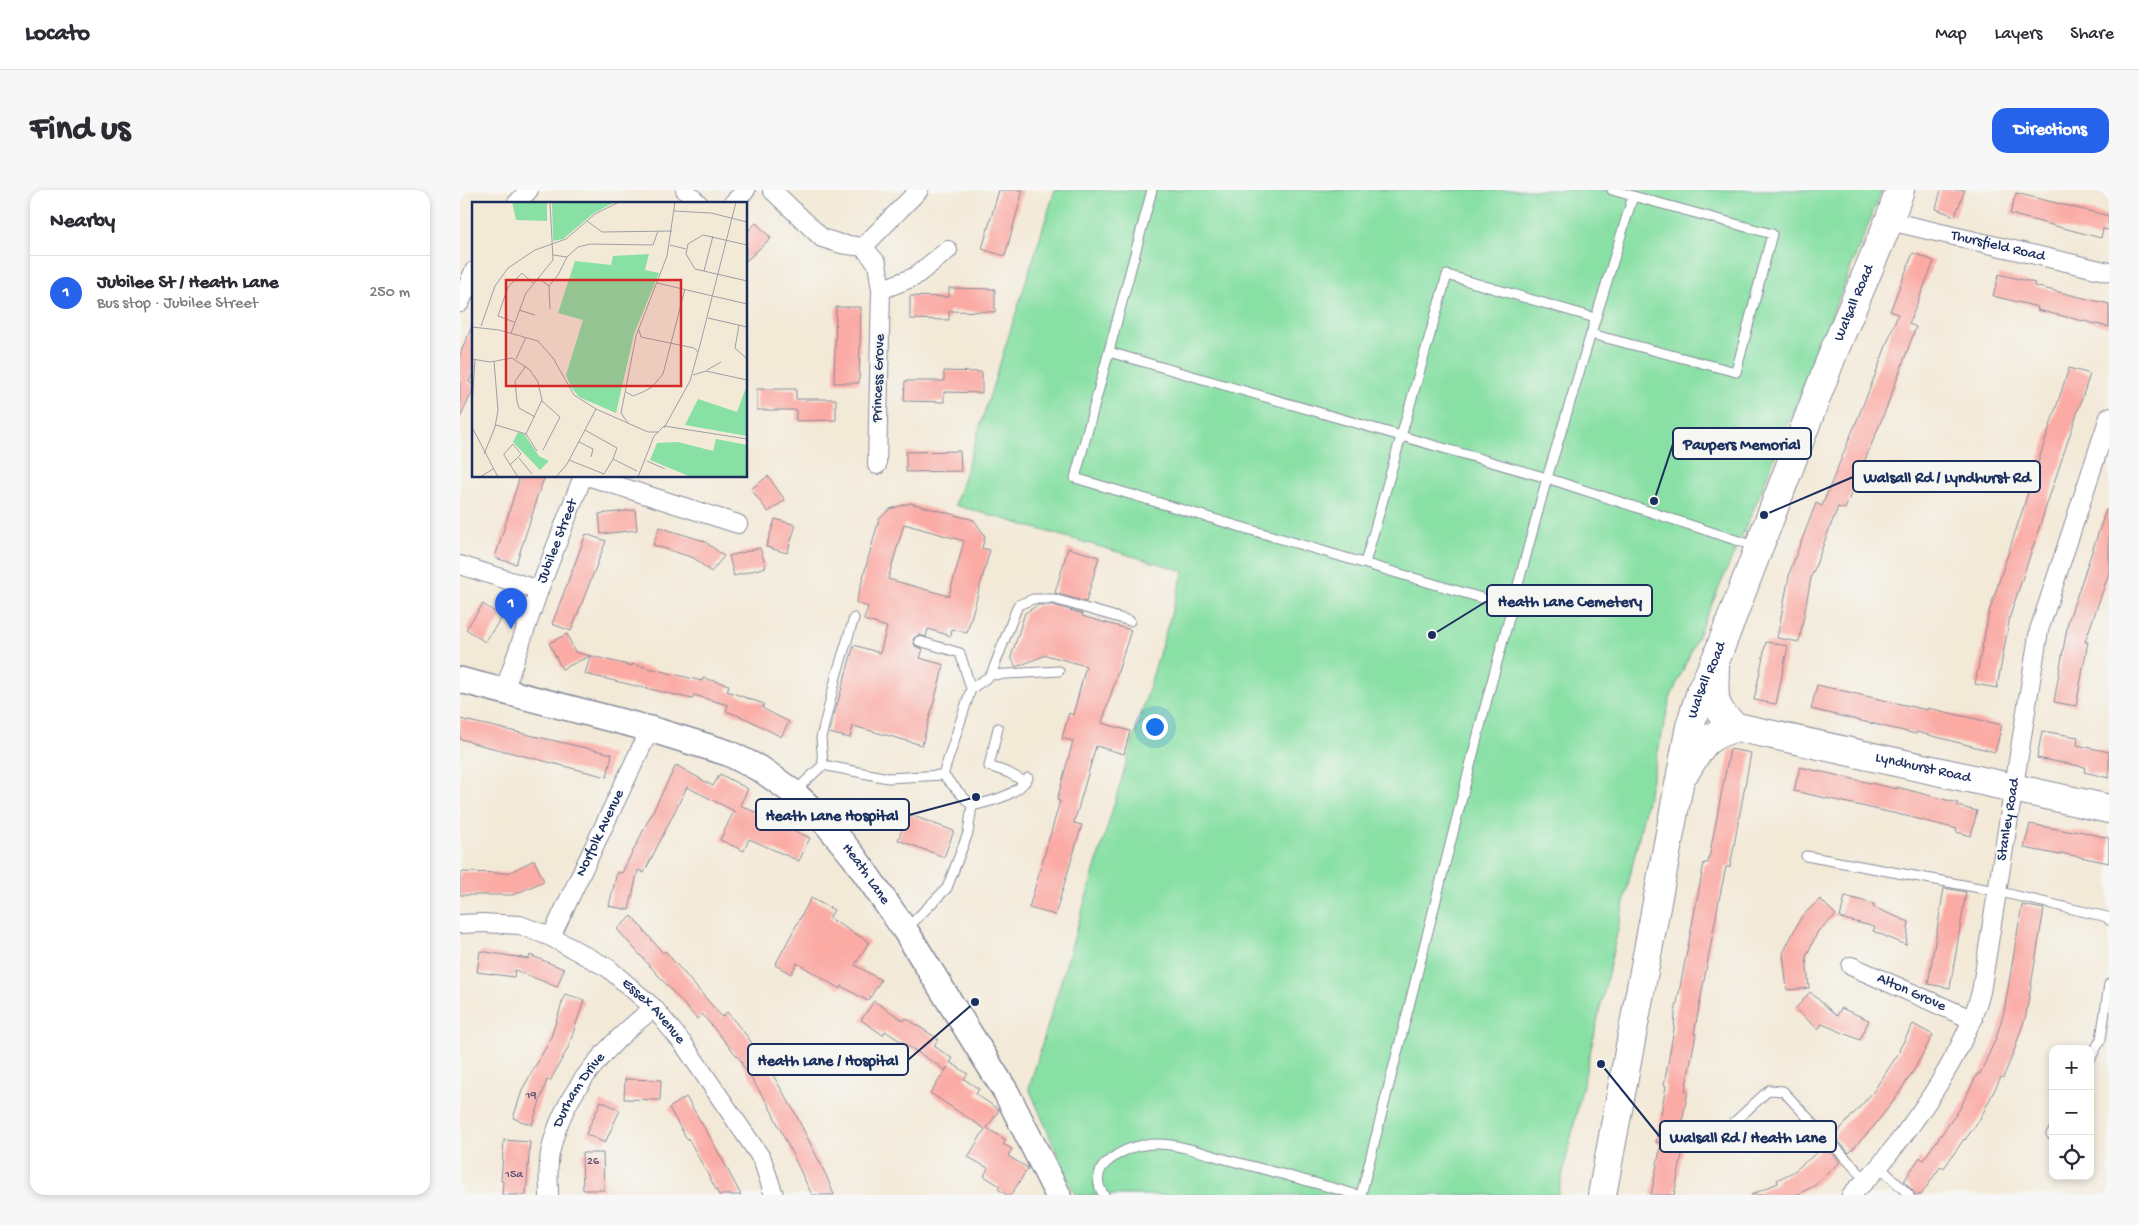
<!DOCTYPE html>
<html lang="en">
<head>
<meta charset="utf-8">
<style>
  :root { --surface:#fff; --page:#f7f7f7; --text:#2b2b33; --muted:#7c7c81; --line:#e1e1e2; --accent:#2563eb }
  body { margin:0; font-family:"Gochi Hand",sans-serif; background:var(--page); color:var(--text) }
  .controls { position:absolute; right:15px; bottom:15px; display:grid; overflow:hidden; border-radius:10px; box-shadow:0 2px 8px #0003 }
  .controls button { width:45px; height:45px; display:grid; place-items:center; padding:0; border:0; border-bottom:1px solid var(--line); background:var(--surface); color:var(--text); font:25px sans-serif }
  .you { position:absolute; left:694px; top:536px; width:18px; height:18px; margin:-12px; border:4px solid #fff; border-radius:50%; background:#1a73e8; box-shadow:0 0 0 8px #1a73e833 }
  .badge { display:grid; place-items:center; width:32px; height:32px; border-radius:50%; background:var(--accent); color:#fff; font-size:16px; font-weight:700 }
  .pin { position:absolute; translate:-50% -41px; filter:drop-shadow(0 1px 2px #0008) }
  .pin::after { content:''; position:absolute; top:26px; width:18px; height:15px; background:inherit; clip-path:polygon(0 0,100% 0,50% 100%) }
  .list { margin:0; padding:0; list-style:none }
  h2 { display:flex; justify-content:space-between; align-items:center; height:65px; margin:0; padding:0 20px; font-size:21px }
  h2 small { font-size:16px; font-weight:400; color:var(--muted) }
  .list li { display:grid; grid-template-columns:32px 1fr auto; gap:15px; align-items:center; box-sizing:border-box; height:75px; padding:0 20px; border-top:1px solid var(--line) }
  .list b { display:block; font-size:19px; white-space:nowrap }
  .list p { margin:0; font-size:16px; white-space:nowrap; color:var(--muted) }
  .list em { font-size:16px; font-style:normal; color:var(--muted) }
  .icon { flex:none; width:28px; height:28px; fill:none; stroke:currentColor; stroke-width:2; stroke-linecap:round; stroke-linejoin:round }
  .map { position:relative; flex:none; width:1649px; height:1005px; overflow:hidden; border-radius:15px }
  header { display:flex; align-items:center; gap:30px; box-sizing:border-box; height:70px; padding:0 25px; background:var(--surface); border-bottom:1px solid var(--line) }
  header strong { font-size:24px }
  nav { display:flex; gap:28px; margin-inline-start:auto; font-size:18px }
  .intro { display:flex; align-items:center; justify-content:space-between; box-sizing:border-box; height:120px; padding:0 30px }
  h1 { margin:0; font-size:35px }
  .button { padding:12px 22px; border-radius:15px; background:var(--accent); color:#fff; font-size:18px; font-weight:700 }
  main { display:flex; gap:30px; padding:0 30px }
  aside { flex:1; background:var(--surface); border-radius:15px; box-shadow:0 2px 8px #0003 }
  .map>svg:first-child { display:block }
  .green { fill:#88e0a4; stroke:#528881 }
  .building { fill:#fbaaa4; fill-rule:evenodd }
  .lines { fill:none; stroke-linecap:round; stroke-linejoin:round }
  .lane-casing { stroke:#878c9a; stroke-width:11 }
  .street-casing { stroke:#878c9a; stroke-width:20 }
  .secondary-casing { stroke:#878c9a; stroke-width:28 }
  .primary-casing { stroke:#878c9a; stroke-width:30 }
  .lane { stroke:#fff; stroke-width:9 }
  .street { stroke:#fff; stroke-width:18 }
  .secondary { stroke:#fff; stroke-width:25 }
  .primary { stroke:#fff; stroke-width:28 }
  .labels { text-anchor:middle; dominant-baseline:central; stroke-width:4.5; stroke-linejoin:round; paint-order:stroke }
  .number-label { font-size:12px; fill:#534e70 }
  .street-label { font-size:15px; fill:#1b2f5e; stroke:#f6f6f2 }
  .inset-road { fill:none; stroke:#9d9fa7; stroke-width:1 }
  .view { fill:#d62828; fill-opacity:0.15; stroke:#d62828; stroke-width:2.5 }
  .inset-edge { fill:none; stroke:#1b2f5e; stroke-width:2.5 }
  .leader { fill:none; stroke:#1b2f5e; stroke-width:2 }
  .callout-dot { fill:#1b2f5e; stroke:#f6f6f2; stroke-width:2 }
  .callout { fill:#f6f6f2; stroke:#1b2f5e; stroke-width:2 }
  .callout-label { font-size:16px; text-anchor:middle; font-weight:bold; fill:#1b2f5e }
</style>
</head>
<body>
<header>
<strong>Locato</strong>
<nav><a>Map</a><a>Layers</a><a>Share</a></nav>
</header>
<div class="intro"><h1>Find us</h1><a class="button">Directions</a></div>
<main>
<aside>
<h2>Nearby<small></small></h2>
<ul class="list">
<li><span class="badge">1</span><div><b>Jubilee St / Heath Lane</b><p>Bus stop · Jubilee Street</p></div><em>250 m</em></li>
</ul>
</aside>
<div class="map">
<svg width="1649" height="1005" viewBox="0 0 1649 1005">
  <rect width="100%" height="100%" fill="#f6f6f2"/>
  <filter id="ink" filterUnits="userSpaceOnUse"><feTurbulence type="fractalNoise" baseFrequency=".02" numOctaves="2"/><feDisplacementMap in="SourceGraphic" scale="10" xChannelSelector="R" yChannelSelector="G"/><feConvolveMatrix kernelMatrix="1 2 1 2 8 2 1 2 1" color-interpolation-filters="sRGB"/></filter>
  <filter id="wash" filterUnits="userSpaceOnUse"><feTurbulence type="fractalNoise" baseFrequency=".0096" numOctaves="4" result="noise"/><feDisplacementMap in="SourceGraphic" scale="20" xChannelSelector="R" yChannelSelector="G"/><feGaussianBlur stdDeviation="1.12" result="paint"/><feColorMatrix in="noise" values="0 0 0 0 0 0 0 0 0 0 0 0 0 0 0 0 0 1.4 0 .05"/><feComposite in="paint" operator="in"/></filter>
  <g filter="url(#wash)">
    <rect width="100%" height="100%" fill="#f3e9d7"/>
    <path class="green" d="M595 0H1422L1295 316 1210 509 1098 1005H615L569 898 724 381 495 315Z"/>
    <g id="blocks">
      <path class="building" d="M539 0H563L545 66 522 59Z
        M1481 0H1505L1495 26 1476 19Z
        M1556 3 1649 26V40L1643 39 1641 48 1550 24Z
        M296 33 311 48 286 71V43Z
        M1453 63 1474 71 1449 134 1456 137 1426 219 1385 319 1378 317 1365 350 1351 388 1339 452 1317 448 1330 381 1356 313 1362 316 1414 188 1438 124 1430 121Z
        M1539 84 1575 93 1574 96 1649 114V137L1577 120 1578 117 1533 106Z
        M489 98 535 99V122L489 121V130L450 129V106L489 107Z
        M376 117H401L399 193H374Z
        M14 132V181L9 192 14 195V198L0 228V164Z
        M1609 178 1630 184 1550 426 1537 498 1515 494 1529 422Z
        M484 181 522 182V203L484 202V212L444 211 445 191H484Z
        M297 199H336V209H376V230L336 231V220H297Z
        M500 261 501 281 446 282V262Z
        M60 286H85L75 312 76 313 56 374 35 368Z
        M308 286 325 310 308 322 291 299Z
        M450 313 514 330 525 346 522 358 530 360 507 443 492 439 491 446 468 439 466 447 458 445 453 449 455 456 463 459 460 468 484 475 462 555 393 536 390 548 369 543 394 455 420 463 427 437 404 430 408 417 396 413 419 329 430 319ZM444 334 504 351 489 406 428 389Z
        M175 320 177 340 141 344 139 324Z
        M1646 320H1649V383L1625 452H1628L1616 516 1594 512 1608 432Z
        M315 329 336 335 327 363 306 357Z
        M199 337 244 351 264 366 251 382 234 368 193 355Z
        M126 344 146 351 111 441 92 434Z
        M300 358 306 377 274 386 269 366Z
        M608 358 639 367 626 412 595 403Z
        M23 414 42 427 25 452 6 439Z
        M578 415H593L623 424 622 426 671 440 642 533 670 541 664 564 636 556 614 633 622 635 595 725 569 718 600 611 597 610 613 551 602 548 609 523 613 525 626 476 586 465 556 477 551 467 565 423Z
        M107 444 115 462 172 476V474L242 491 243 488 269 495 267 501 304 514 302 518 329 532 321 547 287 529 266 521 268 515 234 505 232 509 125 484 130 466 102 479 89 453Z
        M1306 452 1328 456 1316 514 1294 510Z
        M1357 495 1467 520 1468 518 1542 535 1535 562 1457 542 1456 544 1351 519Z
        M0 529 152 564 147 587 9 552V551L0 549Z
        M1582 541 1618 547 1617 555 1649 562V588L1624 582 1625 577 1577 568Z
        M1270 559 1291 563 1270 677H1266L1260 705 1234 844H1236L1225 901H1228L1217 959 1223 960 1214 1005H1191L1201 954 1196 952 1206 896 1204 895 1214 839 1215 823 1244 673H1248Z
        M216 575 253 596 260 584 288 599 280 615 350 648 339 671 289 649 284 661 260 650 274 621 227 597 184 683 178 680 169 720 149 716 157 682 162 683Z
        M1340 577 1437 599V597L1498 613 1497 616 1517 621 1511 646 1496 642 1497 639 1446 626 1334 601Z
        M448 624 494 641 484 667 438 650Z
        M1570 634 1613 642 1614 640 1649 648V673L1601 663 1600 665 1564 658Z
        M74 670 84 691 53 705H0V682L48 683Z
        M1484 698 1506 702 1490 798 1468 794Z
        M1385 706 1414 714 1413 717 1449 732 1446 755 1413 741 1415 737 1380 728Z
        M351 708 374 720 369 728 409 752 395 775 421 790 408 811 381 796 380 799 337 773 331 784 315 775Z
        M1360 709 1376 725 1358 741 1346 767 1349 798 1327 800 1323 763 1341 727Z
        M1562 715 1584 719 1566 825 1553 864 1543 888 1541 887 1521 927 1505 950 1504 949 1484 978 1481 976 1461 1005H1455L1453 1001 1444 991 1460 967 1463 970 1499 920 1518 883 1520 884 1536 848 1544 822Z
        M172 726 203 763 205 761 262 827 267 822 287 846 314 887 333 919 366 985 374 1005H352L308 914 281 873 282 872 242 824 237 829 157 739Z
        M20 761 69 769 70 765 104 779 97 797 55 780 54 787 17 782Z
        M1350 802 1377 826 1381 818 1409 830 1400 850 1362 834 1358 839 1335 819Z
        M105 804 124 810 108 858 90 891 87 890 72 935 53 928 63 898 90 850Z
        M414 811 444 831 446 828 478 849 474 856 493 869 490 872 508 884 504 889 519 899 516 904 539 920 527 938 546 950 543 954 552 959 548 966 568 978 551 1005H547L538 999 540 996 524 986 528 978 508 967 525 939 470 903 488 877 485 880 425 841 423 845 401 830Z
        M1453 834 1473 845 1454 880 1435 909 1414 936 1389 963 1374 946 1413 902 1440 861 1439 860Z
        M165 889 201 890 200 910 164 909Z
        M226 907 253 952 281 1005H259L228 948 227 949 209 918Z
        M141 911 160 920 145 953 126 944Z
        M44 950 70 952 66 1005H42L43 991H41Z
        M1365 956 1380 972 1354 996 1336 1005H1291L1318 993 1317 990 1333 982Z
        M122 963H143L144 1000H123Z"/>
    </g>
  </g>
  <g filter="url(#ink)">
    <use href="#blocks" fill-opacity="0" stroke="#878c9a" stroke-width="1"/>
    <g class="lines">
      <defs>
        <path id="lane" d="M692 0 615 288 1052 417
          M1131 144 1276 182 1312 44 1173 6
          M649 162 1087 288 1297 357
          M905 373 987 85 1135 128
          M459 451 500 463 511 499 483 585 512 616
          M531 485 558 415 573 409H594L670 431
          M511 499 531 485 599 481
          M538 538 529 576 549 583 565 592
          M363 575 361 548 377 483 394 428
          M335 601 363 575 428 588 483 585
          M512 616C532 611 556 606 568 588
          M1346 666 1536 701 1647 727 1649 730
          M447 738 487 698 508 643 512 616
          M1630 869 1641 849 1649 794
          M1270 936 1309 900 1323 901 1405 989
          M1591 944 1593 941
          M1419 976 1449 1005
          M644 1005C637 996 636 983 645 974 660 960 677 954 697 954 719 954 747 964 768 970 811 981 855 993 898 1005
          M901 1005 1025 517 1087 288 1173 6 1152 0"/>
        <g id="street">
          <path d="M225 0 239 14"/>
          <path d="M312 0 362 48 381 54 403 57 459 0"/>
          <path d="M56 14 69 0"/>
          <path d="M272 14 286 0"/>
          <path id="s1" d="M1429 31 1649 82"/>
          <path d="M403 57 417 73 421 100 417 275"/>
          <path d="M421 100 454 87 488 60"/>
          <path d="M0 113 14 81"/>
          <path d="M127 286 278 334"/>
          <path d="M0 375 79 400"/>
          <path id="s2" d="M44 501 79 400 123 286"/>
          <path id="s3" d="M0 734 22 733 60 735 91 747 148 778 194 818 224 855 302 969 314 1005"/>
          <path id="s4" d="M91 747 190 539"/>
          <path id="s5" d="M1391 776 1513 830"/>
          <path id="s6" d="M89 1005C89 990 87 973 91 959 104 901 148 853 194 818"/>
          <path id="s7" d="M1391 1005C1401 995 1412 985 1421 974 1461 925 1504 863 1521 802L1579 440 1649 227"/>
        </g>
        <g id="secondary">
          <path id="s8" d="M0 490 190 539 268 563 302 580 334 603 367 634 394 667 445 740 546 902 598 1005"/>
        </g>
        <g id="primary">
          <path id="s9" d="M1255 478C1254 506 1251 520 1277 537L1649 619"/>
          <path d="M1226 581C1243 553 1244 547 1277 537"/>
          <path id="s10" d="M1142 1005 1230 536 1241 501 1256 469 1374 161 1429 31 1440 0"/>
        </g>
      </defs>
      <use href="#lane" class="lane-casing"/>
      <use href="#street" class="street-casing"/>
      <use href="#secondary" class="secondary-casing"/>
      <use href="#primary" class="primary-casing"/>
      <use href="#lane" class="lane"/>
      <use href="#street" class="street"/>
      <use href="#secondary" class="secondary"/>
      <use href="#primary" class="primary"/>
    </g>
  </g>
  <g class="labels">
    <g class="number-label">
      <text x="71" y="906">19</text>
      <text x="133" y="972">26</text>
      <text x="54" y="985">15a</text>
    </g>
    <g class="street-label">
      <text stroke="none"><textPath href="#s1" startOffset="112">Thursfield Road</textPath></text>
      <text stroke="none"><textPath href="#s10" startOffset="931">Walsall Road</textPath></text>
      <text transform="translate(419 188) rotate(-88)">Princess Grove</text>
      <text stroke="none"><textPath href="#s2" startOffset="159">Jubilee Street</textPath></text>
      <text stroke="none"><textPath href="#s10" startOffset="526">Walsall Road</textPath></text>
      <text stroke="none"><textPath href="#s9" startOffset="258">Lyndhurst Road</textPath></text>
      <text stroke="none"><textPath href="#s7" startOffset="418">Stanley Road</textPath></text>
      <text stroke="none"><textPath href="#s4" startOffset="115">Norfolk Avenue</textPath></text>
      <text stroke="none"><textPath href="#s8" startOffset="464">Heath Lane</textPath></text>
      <text stroke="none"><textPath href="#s5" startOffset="66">Alton Grove</textPath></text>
      <text stroke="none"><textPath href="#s3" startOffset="221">Essex Avenue</textPath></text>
      <text stroke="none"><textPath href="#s6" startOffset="112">Durham Drive</textPath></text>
    </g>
  </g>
  <g transform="translate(12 12)">
    <rect width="275" height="275" fill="#f3e9d7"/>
    <path d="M40 0H75V19L44 18ZM80 0H143L122 11 91 37 81 39ZM177 52 173 68 187 71 162 132 144 211 107 195 99 185 94 173 111 118 86 111 103 59 139 63 141 54ZM275 183V234L213 223 226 197 265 210ZM46 230 52 232 67 254 77 259 68 268 41 240ZM244 237 275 243V275H219L178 258 185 241 206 240 241 249Z" fill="#88e0a4"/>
    <path class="inset-road" d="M202 9 239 11 275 20M115 19 130 30 200 29M198 43 214 47M275 43 231 33 216 42 214 52 223 67 275 79M95 55 106 45 118 42 181 43 186 29M232 69 241 34M66 76 77 84 86 73 95 55 81 53M185 81 275 102M77 84 78 107M47 108 63 113M236 116 275 125M42 120 26 114 36 85 50 71 61 81M267 123 263 146 275 157M9 124 23 84 36 66 63 48 94 37 123 12 147 0M0 125 27 128 66 139 81 156 102 193 124 207M167 128 169 135 222 146 226 150M39 131 54 91 81 58 78 0M228 143 264 0M0 157 18 160 40 156 58 168 66 180 70 198 54 232M44 157 54 135M54 164 43 179 45 199 47 206 63 215M235 168 249 160M221 173 234 169 275 178M154 190 161 194 171 190 180 185 191 172 213 87M70 199 88 215 71 248M0 203 3 158M156 221 149 211 164 134 195 54 203 0M24 223 54 232 65 249M0 225 26 275M192 226 218 179 228 143M113 228 145 246 141 257 165 269M107 240 121 247 119 255M12 252 23 225 26 208 22 159M47 256 60 272M97 258 132 272 141 257M175 259 193 267M38 263 49 252 41 242 32 252V253L46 275M8 275 21 267M84 275 95 262 124 207 176 230H187M166 275 182 234 192 224 275 237"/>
    <path class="view" d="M34 78H209V184H34Z"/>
    <rect width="275" height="275" class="inset-edge"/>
  </g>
  <path class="leader" d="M1194 311L1213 254M1304 325L1393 287M972 445L1027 411M516 607L449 625M515 812L448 870M1141 874L1200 947"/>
  <g class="callout-dot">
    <circle cx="1194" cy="311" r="5"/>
    <circle cx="1304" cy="325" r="5"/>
    <circle cx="972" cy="445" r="5"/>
    <circle cx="516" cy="607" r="5"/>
    <circle cx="515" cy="812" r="5"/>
    <circle cx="1141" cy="874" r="5"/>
  </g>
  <g class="callout">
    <rect x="1213" y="238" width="138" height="31" rx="5"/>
    <rect x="1393" y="271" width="187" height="31" rx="5"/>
    <rect x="1027" y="395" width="165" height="31" rx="5"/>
    <rect x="296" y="609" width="153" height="31" rx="5"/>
    <rect x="288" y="854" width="160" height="31" rx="5"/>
    <rect x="1200" y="931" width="176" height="31" rx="5"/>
  </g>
  <g class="callout-label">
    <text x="1282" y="259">Paupers Memorial</text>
    <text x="1487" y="292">Walsall Rd / Lyndhurst Rd</text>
    <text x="1110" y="416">Heath Lane Cemetery</text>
    <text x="372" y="630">Heath Lane Hospital</text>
    <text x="368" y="875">Heath Lane / Hospital</text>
    <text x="1288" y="952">Walsall Rd / Heath Lane</text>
  </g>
</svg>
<div class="controls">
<button>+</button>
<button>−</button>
<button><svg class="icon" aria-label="locate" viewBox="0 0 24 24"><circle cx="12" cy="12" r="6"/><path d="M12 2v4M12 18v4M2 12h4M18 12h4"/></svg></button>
</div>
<div class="you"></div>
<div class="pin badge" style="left:51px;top:439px">1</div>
</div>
</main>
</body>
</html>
